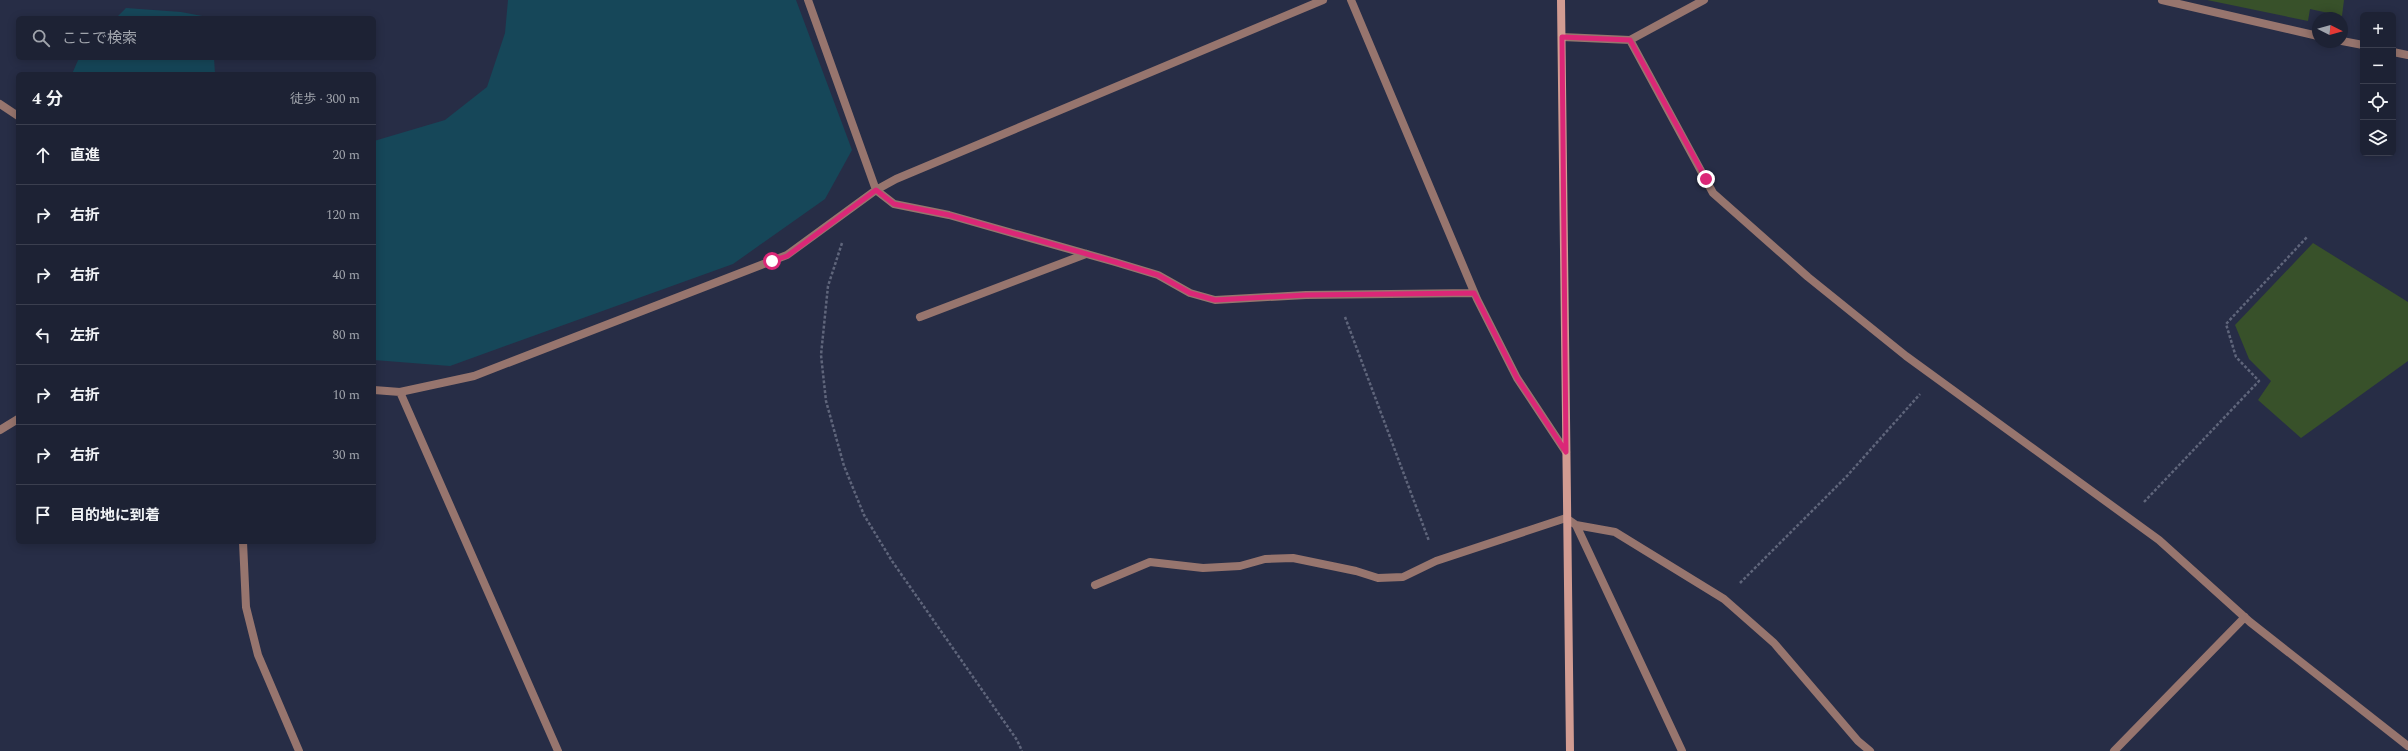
<!DOCTYPE html>
<html lang="ja">
<head>
<meta charset="utf-8">
<style>
  :root { --surface:#1d2234; --page:#2a2f40; --text:#f1f3f6; --muted:#a0a4ac; --line:#3b3f4f }
  body { margin:0; font-family:Spectral,"Noto Sans JP",serif; background:var(--page); color:var(--text) }
  .controls { position:absolute; right:12px; top:12px; display:grid; overflow:hidden; border-radius:6px; box-shadow:0 2px 10px #0003 }
  .controls button { width:36px; height:36px; display:grid; place-items:center; padding:0; border:0; border-bottom:1px solid var(--line); background:var(--surface); color:var(--text); font:20px sans-serif }
  .compass { position:absolute; left:2312px; top:12px; width:36px; height:36px; border-radius:50%; background:var(--surface); box-shadow:0 2px 10px #0003; rotate:96deg }
  .stop { position:absolute; width:12px; height:12px; margin:-9px; border:3px solid #db2777; border-radius:50%; background:#fff }
  .stop.end { background:#db2777; border-color:#fff; box-shadow:0 1px 4px #0008 }
  .list { margin:0; padding:0; list-style:none }
  h2 { display:flex; justify-content:space-between; align-items:center; height:52px; margin:0; padding:0 16px; font-size:17px }
  h2 small { font-size:13px; font-weight:400; color:var(--muted) }
  .list li { display:grid; grid-template-columns:26px 1fr auto; gap:12px; align-items:center; box-sizing:border-box; height:60px; padding:0 16px; border-top:1px solid var(--line) }
  .list b { display:block; font-size:15px; white-space:nowrap }
  .list em { font-size:13px; font-style:normal; color:var(--muted) }
  .icon { flex:none; width:22px; height:22px; fill:none; stroke:currentColor; stroke-width:2; stroke-linecap:round; stroke-linejoin:round }
  .map { position:relative; flex:none; width:2408px; height:751px; overflow:hidden }
  .search { position:absolute; background:var(--surface); box-shadow:0 2px 10px #0003; left:16px; top:16px; width:360px; height:44px; display:flex; align-items:center; gap:10px; box-sizing:border-box; padding:0 14px; border-radius:6px; color:var(--muted); font-size:15px }
  .panel { position:absolute; background:var(--surface); box-shadow:0 2px 10px #0003; left:16px; top:72px; width:360px; height:472px; border-radius:6px }
  .map>svg:first-child { display:block }
  .green { fill:#38512a }
  .water { fill:#164759 }
  .lines { fill:none; stroke-linecap:round; stroke-linejoin:round }
  .path { stroke:#5f657b; stroke-width:2.5; stroke-dasharray:3 2; stroke-linecap:butt }
  .lane { stroke:#97756e; stroke-width:8 }
  .street { stroke:#97756e; stroke-width:8 }
  .secondary { stroke:#d29c92; stroke-width:8 }
  .route { stroke:#db2777; stroke-width:5 }
</style>
</head>
<body>
<div class="map">
<svg width="2408" height="751" viewBox="0 0 2408 751">
  <rect width="100%" height="100%" fill="#272d46"/>
  <path class="green" d="M2207 0H2344L2342 16 2310 9 2308 21Z
    M2313 243 2408 302V361L2301 438 2258 400 2271 381 2249 359 2235 325Z"/>
  <path class="water" d="M508 0H796L852 150 825 199 733 264 450 366 374 360V141L445 120 487 87 505 33Z
    M126 8 181 12 213 18H116Z
    M79 58H214L215 74H72Z"/>
  <g class="lines">
    <path class="path" d="M842 243 828 286 821 355 826 401 844 466 864 515 892 561 1017 740 1022 751
      M1345 317 1429 541
      M2144 502 2259 381 2236 357 2226 324 2307 237
      M1740 583 1847 476 1920 394"/>
    <path class="lane" d="M920 317 1086 254"/>
    <path class="street" d="M808 0 876 190 894 204 949 215 1115 262 1158 275 1190 293 1215 300 1306 295 1474 293
      M1351 0 1477 299 1517 378 1566 452
      M2162 0 2318 36
      M1562 37 1630 40 1704 0
      M1630 40 1713 193 1808 277 1906 356 2159 540 2250 622 2408 746
      M2342 41 2363 45
      M2393 52 2408 55
      M0 104 18 116
      M374 390 400 392 474 376 787 255 876 190 896 179 1323 0
      M400 392 558 751
      M0 430 18 419
      M1576 525 1615 532 1724 599 1774 643 1858 741 1870 751
      M243 542 246 607 258 655 299 751
      M1095 585 1150 562 1203 568 1240 566 1265 559 1293 558 1356 571 1378 578 1403 577 1436 561 1566 518 1576 525 1682 751
      M2114 751 2245 617"/>
    <path class="secondary" d="M1561 0 1570 751"/>
  </g>
  <g class="lines">
    <path class="route" d="M772 261 787 256 876 190 894 204 949 215 1115 262 1158 275 1190 293 1215 300 1306 295 1474 293 1517 378 1566 452 1562 37 1630 40 1706 179"/>
  </g>
</svg>
<div class="controls">
<button>+</button>
<button>−</button>
<button><svg class="icon" aria-label="locate" viewBox="0 0 24 24"><circle cx="12" cy="12" r="6"/><path d="M12 2v4M12 18v4M2 12h4M18 12h4"/></svg></button>
<button><svg class="icon" aria-label="layers" viewBox="0 0 24 24"><path d="M12 4l9 5-9 5-9-5zM3 14l9 5 9-5"/></svg></button>
</div>
<svg class="compass" viewBox="-18 -18 36 36"><path d="M0-13l5 13h-10z" fill="#e53935"/><path d="M0 13l5-13h-10z" fill="#a0a4ac"/></svg>
<div class="stop" style="left:772px;top:261px"></div>
<div class="stop end" style="left:1706px;top:179px"></div>
<div class="search"><svg class="icon" aria-label="search" viewBox="0 0 24 24"><circle cx="10" cy="10" r="6"/><path d="M15 15l6 6"/></svg>ここで検索</div>
<section class="panel">
<h2>4 分<small>徒歩 · 300 m</small></h2>
<ul class="list">
<li><svg class="icon" aria-label="ahead" viewBox="0 0 24 24"><path d="M12 20V5M6 11l6-6 6 6"/></svg><div><b>直進</b></div><em>20 m</em></li>
<li><svg class="icon" aria-label="right" viewBox="0 0 24 24"><path d="M7 20v-9h11M14 6l5 5-5 5"/></svg><div><b>右折</b></div><em>120 m</em></li>
<li><svg class="icon" aria-label="right" viewBox="0 0 24 24"><path d="M7 20v-9h11M14 6l5 5-5 5"/></svg><div><b>右折</b></div><em>40 m</em></li>
<li><svg class="icon" aria-label="left" viewBox="0 0 24 24"><path d="M17 20v-9H6M10 6l-5 5 5 5"/></svg><div><b>左折</b></div><em>80 m</em></li>
<li><svg class="icon" aria-label="right" viewBox="0 0 24 24"><path d="M7 20v-9h11M14 6l5 5-5 5"/></svg><div><b>右折</b></div><em>10 m</em></li>
<li><svg class="icon" aria-label="right" viewBox="0 0 24 24"><path d="M7 20v-9h11M14 6l5 5-5 5"/></svg><div><b>右折</b></div><em>30 m</em></li>
<li><svg class="icon" aria-label="arrive" viewBox="0 0 24 24"><path d="M6 21V4h12l-3 4 3 4H6"/></svg><div><b>目的地に到着</b></div></li>
</ul>
</section>
</div>
</body>
</html>
